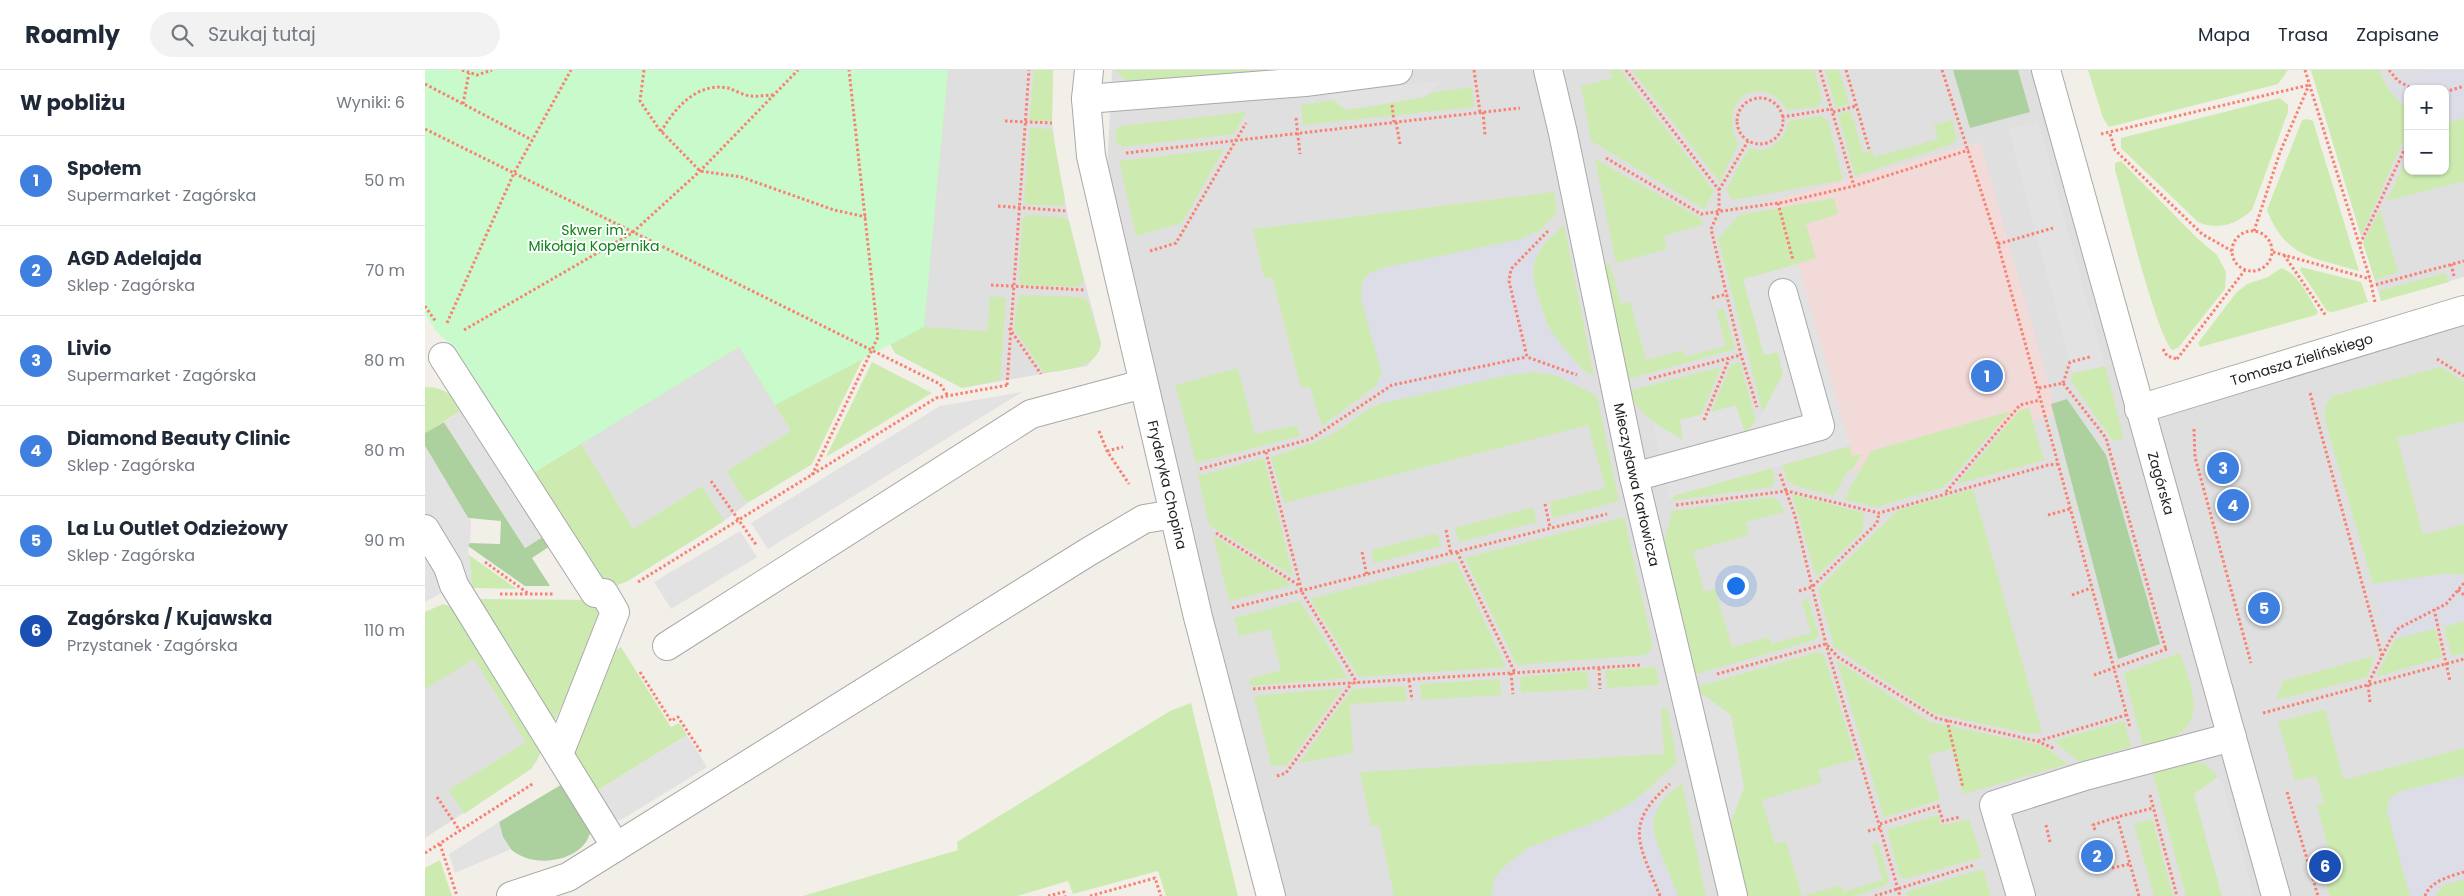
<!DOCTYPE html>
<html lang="pl">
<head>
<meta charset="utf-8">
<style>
  :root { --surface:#fff; --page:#f2f2f3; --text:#1f2937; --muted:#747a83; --line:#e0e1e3; --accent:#db2777 }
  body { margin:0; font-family:Poppins,sans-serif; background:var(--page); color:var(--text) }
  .controls { position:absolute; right:15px; top:15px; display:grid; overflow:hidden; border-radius:10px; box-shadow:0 1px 4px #0004 }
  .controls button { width:45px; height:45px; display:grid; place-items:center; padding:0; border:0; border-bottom:1px solid var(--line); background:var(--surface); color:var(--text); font:25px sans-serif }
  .you { position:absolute; left:1310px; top:515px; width:18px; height:18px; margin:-12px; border:4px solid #fff; border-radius:50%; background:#1a73e8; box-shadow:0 0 0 8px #1a73e833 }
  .badge { display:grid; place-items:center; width:32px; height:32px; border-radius:50%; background:var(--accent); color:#fff; font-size:16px; font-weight:700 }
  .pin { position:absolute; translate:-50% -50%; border:2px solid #fff; box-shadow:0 1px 5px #0006 }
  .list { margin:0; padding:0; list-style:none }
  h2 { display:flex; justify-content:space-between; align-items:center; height:65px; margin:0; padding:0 20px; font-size:21px }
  h2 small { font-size:16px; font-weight:400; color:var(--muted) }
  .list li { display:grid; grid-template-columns:32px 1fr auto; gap:15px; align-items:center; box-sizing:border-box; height:90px; padding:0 20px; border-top:1px solid var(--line) }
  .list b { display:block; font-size:19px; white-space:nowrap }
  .list p { margin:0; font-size:16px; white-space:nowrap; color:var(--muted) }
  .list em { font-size:16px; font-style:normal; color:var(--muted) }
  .icon { flex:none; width:28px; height:28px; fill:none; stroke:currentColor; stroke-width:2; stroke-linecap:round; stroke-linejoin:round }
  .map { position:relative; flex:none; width:2039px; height:826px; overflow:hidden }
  header { display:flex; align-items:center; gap:30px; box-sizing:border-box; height:70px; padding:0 25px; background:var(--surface); border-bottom:1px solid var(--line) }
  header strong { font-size:24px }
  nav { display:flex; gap:28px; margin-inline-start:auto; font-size:18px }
  .search { width:350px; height:45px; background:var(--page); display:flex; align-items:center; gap:12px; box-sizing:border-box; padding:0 18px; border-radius:28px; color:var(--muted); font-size:19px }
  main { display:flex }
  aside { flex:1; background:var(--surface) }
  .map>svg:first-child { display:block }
  .residential { fill:#e0dfdf; fill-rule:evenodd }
  .commercial { fill:#f2dad9 }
  .grass { fill:#cdebb0 }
  .forest { fill:#add19e }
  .park { fill:#c8facc }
  .parking { fill:#e2e2e2 }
  .plaza { fill:#dddde8 }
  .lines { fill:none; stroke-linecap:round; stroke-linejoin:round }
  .minor-casing { stroke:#a9a9a9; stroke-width:30 }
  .path { stroke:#fa8072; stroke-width:3; stroke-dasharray:2.5 2.5; stroke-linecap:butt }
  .minor { stroke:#fff; stroke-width:28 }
  .labels { text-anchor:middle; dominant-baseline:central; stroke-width:4; stroke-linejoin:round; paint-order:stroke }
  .park-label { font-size:14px; fill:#0c8416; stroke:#fff }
  .street-label { font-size:14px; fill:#222; stroke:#fff }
</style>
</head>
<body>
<header>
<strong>Roamly</strong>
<div class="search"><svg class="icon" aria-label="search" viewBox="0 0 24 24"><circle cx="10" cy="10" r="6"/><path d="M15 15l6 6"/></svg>Szukaj tutaj</div>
<nav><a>Mapa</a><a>Trasa</a><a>Zapisane</a></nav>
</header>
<main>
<aside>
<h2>W pobliżu<small>Wyniki: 6</small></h2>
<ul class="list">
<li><span class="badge" style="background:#3f7fe0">1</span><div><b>Społem</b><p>Supermarket · Zagórska</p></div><em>50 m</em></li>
<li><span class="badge" style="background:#3f7fe0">2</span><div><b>AGD Adelajda</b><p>Sklep · Zagórska</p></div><em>70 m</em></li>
<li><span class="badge" style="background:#3f7fe0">3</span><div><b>Livio</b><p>Supermarket · Zagórska</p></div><em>80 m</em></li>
<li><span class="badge" style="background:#3f7fe0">4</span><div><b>Diamond Beauty Clinic</b><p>Sklep · Zagórska</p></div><em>80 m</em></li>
<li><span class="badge" style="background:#3f7fe0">5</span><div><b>La Lu Outlet Odzieżowy</b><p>Sklep · Zagórska</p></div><em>90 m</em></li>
<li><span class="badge" style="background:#1a4fb4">6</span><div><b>Zagórska / Kujawska</b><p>Przystanek · Zagórska</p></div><em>110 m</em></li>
</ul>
</aside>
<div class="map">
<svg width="2039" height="826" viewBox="0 0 2039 826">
  <rect width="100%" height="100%" fill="#f2efe9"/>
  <path class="residential" d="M434 0H628L627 51 631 84 644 151 676 273 675 280 662 296 537 318 470 283Z
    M687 0H1611L1726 324 2039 234V826H844L681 121Z
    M1886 0H2039V207L1956 231ZM1983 19H2020V101H1983Z
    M299 216 387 394 324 432 299 451 201 512 107 404Z
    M29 537 113 689 106 699 0 768V555Z"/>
  <path class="commercial" d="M1555 72 1632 344 1418 404 1341 133Z"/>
  <path class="grass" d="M523 0 499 257 562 261 565 226 581 228 575 310 537 318 470 283 462 268Z
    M609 0H628L627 51H604Z
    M690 0H864L705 15Z
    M1185 0H1195L1289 121 1279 139 1166 71 1156 16 1188 8Z
    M1207 0H1389L1397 29 1393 37 1362 40C1341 3 1290 24 1313 74L1295 112Z
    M1400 0H1414L1424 34 1411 38Z
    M1663 0H1863L1853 14 1684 57 1678 48Z
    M1886 0H1954L1962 17 1983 40V60L1936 166Z
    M1047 17 1049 37 878 55 876 35 908 30 922 40 1000 27 1004 23Z
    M1855 28 1863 35V42L1827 140C1812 154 1792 161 1773 152L1696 78V68Z
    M1426 41 1438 83 1447 80 1449 87 1513 69 1509 55 1527 50 1532 69 1528 74 1430 106 1413 44Z
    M821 42 809 64 697 77 691 73 690 61 695 56Z
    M1396 46 1403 51 1418 110 1308 130 1301 120 1321 83 1327 78C1344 87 1362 66 1364 51Z
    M2039 48V111L1962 131 1983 85V101H2020V53Z
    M1882 49 1888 51 1934 201C1890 188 1860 188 1842 140L1877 50Z
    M605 58 627 59 640 130 638 136 604 135 599 132Z
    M799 79 757 153 711 166 694 91Z
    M1170 89 1275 148 1279 154 1239 166 1242 179 1191 193Z
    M1696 91 1771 167 1792 185 1801 202 1800 219 1753 278 1747 280C1731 264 1699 131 1690 100V93Z
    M1129 122 1132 143 1115 160 1097 169 958 198 943 204 936 229 957 303 952 315 897 356 885 317 876 318 847 207 839 208 828 159Z
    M1409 128 1413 144 1381 154 1391 188 1319 210 1339 285 1353 282 1358 305 1338 343 1293 169 1314 145Z
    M1955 140 1973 202 1950 210 1938 173Z
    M603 145 638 147 644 151 659 211 653 217 597 215 594 211 597 149Z
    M1139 155 1169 307C1135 283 1124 263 1112 224 1110 215 1106 203 1109 194 1113 177 1127 166 1139 155Z
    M1185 194 1196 234 1205 232 1221 290 1258 280 1260 287 1301 276 1291 241 1299 239 1310 279 1200 310 1178 196Z
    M1876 197 1936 212 1943 232 1908 242 1902 241 1875 200Z
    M1856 198C1873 203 1884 227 1893 242L1891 245 1775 277 1773 273 1811 223 1822 214 1843 207Z
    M2020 203 2024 212 1956 231 1954 221Z
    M299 216 438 288 387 394 324 432 319 430 302 401 366 361 314 277 156 374 208 459 277 416 299 451 201 512 190 516 175 508 107 404Z
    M597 225 656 227 663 231 676 273C672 300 641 299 619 303L589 259 593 227Z
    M447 292 507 323 401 387Z
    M1315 292 1331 352 1320 364 1286 342 1306 295Z
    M1680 296 1699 368 1688 371 1645 310 1648 303Z
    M1296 297 1276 345 1255 350 1259 370C1237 358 1213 345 1203 321Z
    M2016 297 2039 312V351L1972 368 1998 465 2039 454V505L2018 504 1948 514 1901 354C1899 341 1898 335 1908 326Z
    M813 298 830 364 872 355 875 366 771 393 750 315Z
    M1109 302 1130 305 1172 326 1194 431 1128 448 1125 432 1180 418 1163 355 859 433 846 387C868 380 889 374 909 363 926 353 938 341 956 333L1083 305Z
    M0 317C18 317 29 325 39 339L0 363Z
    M1604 338 1619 390 1532 414 1594 341Z
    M1586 341 1519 417 1451 437 1419 429 1446 381Z
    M1425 376 1427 386 1437 384 1428 399 1422 402 1409 426 1371 416 1362 410 1357 394Z
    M839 388 868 506 784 455 773 406Z
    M1347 397 1350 411 1346 417 1244 431 1251 425Z
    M1548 419 1617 662 1607 664 1508 643 1409 577 1393 519 1473 440Z
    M1367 424 1439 443 1437 462 1391 506Z
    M1348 427 1355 432 1359 442 1321 452 1324 465 1268 481 1279 522 1290 519 1307 577 1344 567 1346 574 1386 563 1377 531 1383 529 1394 566 1390 570 1267 605 1239 473 1247 441Z
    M1108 437 1112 452 1034 472 1030 458Z
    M1199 447 1228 577 1221 585 1092 595 1040 488Z
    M1012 463 1016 476 949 493 946 480Z
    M788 465 863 511 864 516 804 531Z
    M44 485 92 519 47 518Z
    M1031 491 1081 597 934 607 885 529Z
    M50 529 171 530 178 544 128 655Z
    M875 531 923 608 826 616 824 609 856 600 845 559 814 566 809 548Z
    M18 534 29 537 117 681 106 699 39 744 24 720 101 672 49 589 0 619V542Z
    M2039 551V583L2027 586 2019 557Z
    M2010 557 2017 587 1951 607 1970 569Z
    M196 577 246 657 254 653 262 665 170 722 145 681 186 583Z
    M1393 582 1399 585 1431 689 1393 700 1397 712 1337 730 1350 774 1361 771 1377 826H1315L1301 764 1319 718 1306 645 1268 618Z
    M1755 583C1763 609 1783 647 1752 665 1742 671 1729 673 1718 676L1699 603Z
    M1949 586 1942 607 1851 630 1858 611Z
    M1412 591 1505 652 1619 676 1643 694 1538 724 1527 679 1503 685 1515 730 1459 747Z
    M1231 597 1234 615 1182 618 1180 600Z
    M1162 601 1164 619 1096 623 1095 607Z
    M1075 609 1076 625 996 630 995 614Z
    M980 616 982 631 925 634 928 683 874 693 927 619Z
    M918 618 862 695 846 696 829 626Z
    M766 633 813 826H741L733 801 648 824 643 811 592 826H378L533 780 532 772 745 641Z
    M1242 637 1252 692 1210 731 1179 748 1103 778 1069 809 1067 826H969L954 755 946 756 935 702 1239 684 1236 638Z
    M1900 639 1919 710 2039 678V706L1974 722 1962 740 1985 826H1905L1901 815 1913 812 1892 736 1899 733 1891 706 1870 711 1853 652Z
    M1699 651 1706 677 1654 692 1629 671Z
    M1766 691 1782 695 1793 707 1769 724 1797 826H1761L1727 700Z
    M1257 713 1281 826H1253C1243 801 1218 759 1234 735 1240 726 1249 720 1257 713Z
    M1513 745 1517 756 1544 749 1557 787 1480 809 1475 807 1462 760Z
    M1727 749 1748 826H1729L1709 754Z
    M1453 773 1464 810 1461 815 1430 826H1378L1416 815 1418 822 1458 810 1447 775Z
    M15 790 27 826H0V798Z
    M1558 799 1566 826H1482L1481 822Z
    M2039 809V826H2010L2018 815Z"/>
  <path class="forest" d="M1528 0H1593L1605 42 1545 58Z
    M1642 329 1681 385 1735 574 1693 589 1626 334Z
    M19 352 100 478 122 464 128 474 107 488 125 516H100L43 476 44 473 75 474 76 451 43 448 0 376V363Z
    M139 713 166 756C165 793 102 802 82 775 77 769 76 760 74 752Z"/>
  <path class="park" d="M0 0H523L499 257 350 335 314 277 107 404 29 278 11 261 0 244Z"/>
  <path class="parking" d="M1016 11 1000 27 922 40 900 24Z
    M1613 51 1680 296 1648 303 1583 59Z
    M1373 194 1425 376 1251 425 1244 431 1228 353 1258 370 1255 350 1311 335 1320 363 1335 347 1358 304 1353 282 1339 285 1318 209Z
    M597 322 343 479 326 453 515 336Z
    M39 339 122 464 100 478 19 352Z
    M0 376 43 448 46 450 45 473 43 476 47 518 18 522 0 532Z
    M315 461 332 487 246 539 229 512Z
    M1268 618 1306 645 1319 718 1301 764Z
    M262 665 282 697 196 750 189 749 170 722Z
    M1793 707 1798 714 1829 826H1797L1769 724Z
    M74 752 78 767 86 779 30 803 24 784Z"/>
  <path class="plaza" d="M2005 0H2039V48L2020 53V19H1983V40L1962 17 1981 7Z
    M1109 163 1118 175 1108 194 1109 213 1121 255 1153 295 1156 316 1130 305 1109 302 1083 305 959 333 952 315 957 303 936 229 937 213 943 204 958 198 1097 169Z
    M2018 504 2039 505V551L1970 569 1961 566 1948 514Z
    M2039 706V809L2018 815 2010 826H1985L1962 740 1965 728 1974 722Z
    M1220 721 1234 736 1228 749V763L1253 826H1067L1069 809 1080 796 1103 778 1179 748 1210 731Z"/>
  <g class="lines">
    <defs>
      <g id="minor">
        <path id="s1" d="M664 0 661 29 666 86 773 547 846 826"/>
        <path id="s2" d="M1123 0 1138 63 1209 407 1308 826"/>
        <path id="s3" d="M1621 0 1851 826"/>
        <path d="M661 29 880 12 973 0"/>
        <path d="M18 287 170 523H179L190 542 134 684"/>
        <path id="s4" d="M1714 339 2039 240"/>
        <path d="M1209 407 1395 356 1358 223"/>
        <path d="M0 459 23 497 29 515 191 777"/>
        <path d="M242 576 606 344 718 314"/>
        <path d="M86 826 143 807 663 482 719 449 749 444"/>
        <path d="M1596 826 1569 735 1660 706 1807 667"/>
      </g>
    </defs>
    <use href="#minor" class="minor-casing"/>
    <path class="path" d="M37 0 52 5 67 0
      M219 0 215 31 234 59 275 101 316 107 409 140 441 147
      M1049 0 1055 42
      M1201 0 1294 120V141L1286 159 1316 285 1332 337
      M1395 0 1429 116
      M1421 0 1444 79
      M1517 0 1573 174 1705 657
      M1880 0 1945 209 1950 232
      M1964 0 1973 11 1988 19
      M0 14 107 70
      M2020 22 2039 16
      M1312 51a23 23 0 1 1 46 0a23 23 0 1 1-46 0Z
      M38 34 44 3
      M967 35 969 52
      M1058 42 1060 65
      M1408 42 1431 36
      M1357 47 1407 39
      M871 48 875 84
      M580 51 627 53
      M971 52 975 74
      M0 59 515 314 523 326
      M236 62C250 37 273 12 303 18 310 20 317 25 325 26 332 27 341 25 348 25
      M1676 64 1884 15
      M1685 64 1690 80 1777 164 1807 181
      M701 83 1095 38
      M1181 88 1276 144 1360 132 1429 116 1544 80
      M1294 120 1323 71
      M1353 133 1368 190
      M573 136 642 141
      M1807 181a20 20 0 1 1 40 0a20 20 0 1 1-40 0Z
      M1123 161 1086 199 1084 211 1102 287 1152 305
      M1829 161 1855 82 1884 15
      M1573 174 1628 158
      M1935 174 1983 72
      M725 181 751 173 821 53
      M1848 182 1945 209
      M1859 185 1901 246
      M2026 194 2029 206
      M566 215 660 220
      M1946 216 2039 191
      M1287 228 1302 224
      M0 236 11 252
      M22 253 89 103 146 0
      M584 258 616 304
      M39 260 207 163 275 101 373 0
      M1738 279 1742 286 1752 289
      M1752 289 1820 200
      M2012 289 2039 306
      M1224 309 1316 285
      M1638 313 1645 292 1665 287
      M582 315 604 0
      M1614 318 1638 313 1681 368 1741 580
      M1885 323 1957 586
      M1279 350 1304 289
      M1769 359 1770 387 1826 593
      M674 361 682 381 704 414
      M682 381 698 377
      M841 382 877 522 932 613
      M775 399 886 369 967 315 1102 287
      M1355 404 1370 446 1401 574 1475 826
      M387 405 453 267 424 0
      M286 411 332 476
      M1521 422 1595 335 1615 330
      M1120 434 1125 457
      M1251 435 1362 421 1454 443 1623 395 1632 394
      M1623 445 1645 439
      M1021 460 1026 484
      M791 463 875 516
      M937 482 942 506
      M1032 482 1090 603
      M60 492 104 524
      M213 512 511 328 583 315
      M2033 520 2039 525
      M1374 521 1387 517 1452 453 1454 443
      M75 524H129
      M1647 525 1666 518
      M807 538 1182 444
      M2009 539 2025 611
      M1174 598 1175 619
      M215 602 246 651 253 647 276 682
      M1086 603 1088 624
      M1292 604 1401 574 1413 587 1511 648 1612 671 1630 679
      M1669 605 1742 579
      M984 610 987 630
      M828 619 1216 595
      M1945 632 1943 614 1966 568 1974 558 2021 534 2039 513
      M1838 643 2039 589
      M1522 650 1538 718
      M1613 671 1701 645
      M852 706 861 703 927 613
      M1862 722 1893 826
      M1725 725 1752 826
      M12 727 35 761
      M1455 754 1513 736 1518 751 1535 747
      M1621 755 1625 772
      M1670 760 1668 755 1692 747
      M1443 761 1456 758
      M15 774 32 826
      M0 783 109 713
      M1687 798 1705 794
      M623 826 639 822 640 826
      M665 826 730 808 736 826
      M1235 826C1215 775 1197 755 1245 714
      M1450 826 1549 795
      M1714 826 1692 747 1728 738
      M2000 826C2005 811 2026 806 2039 802"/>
    <use href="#minor" class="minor"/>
  </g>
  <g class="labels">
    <g class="park-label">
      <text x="169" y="160">Skwer im.<tspan x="169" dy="16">Mikołaja Kopernika</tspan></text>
    </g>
    <g class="street-label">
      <text stroke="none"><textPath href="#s4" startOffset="170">Tomasza Zielińskiego</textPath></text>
      <text stroke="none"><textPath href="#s3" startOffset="429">Zagórska</textPath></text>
      <text stroke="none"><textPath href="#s2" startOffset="424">Mieczysława Karłowicza</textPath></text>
      <text stroke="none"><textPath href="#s1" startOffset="424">Fryderyka Chopina</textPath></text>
    </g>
  </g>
</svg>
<div class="controls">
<button>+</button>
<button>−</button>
</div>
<div class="you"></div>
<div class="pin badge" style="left:1562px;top:306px;background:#3f7fe0">1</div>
<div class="pin badge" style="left:1672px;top:786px;background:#3f7fe0">2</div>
<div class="pin badge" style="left:1798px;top:398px;background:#3f7fe0">3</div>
<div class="pin badge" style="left:1808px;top:435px;background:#3f7fe0">4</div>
<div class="pin badge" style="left:1839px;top:538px;background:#3f7fe0">5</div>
<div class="pin badge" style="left:1900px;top:796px;background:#1a4fb4">6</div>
</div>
</main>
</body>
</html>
